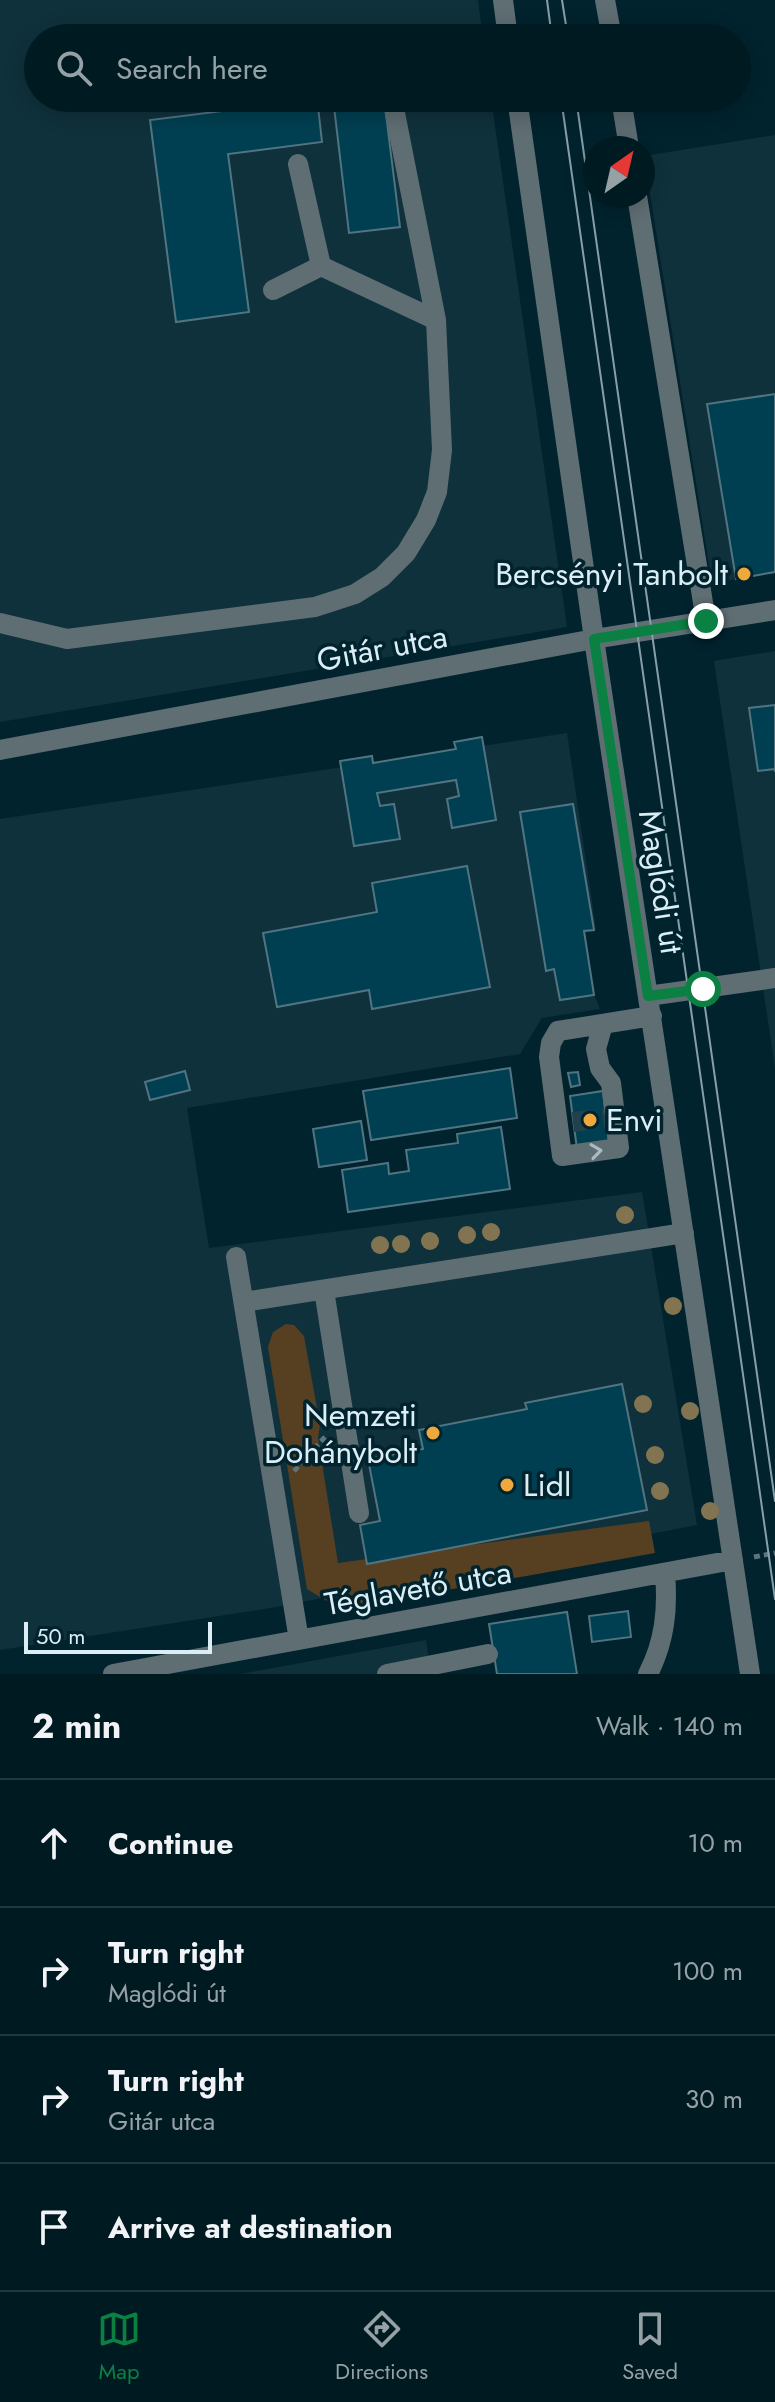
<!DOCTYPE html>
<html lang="en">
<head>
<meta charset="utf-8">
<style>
  :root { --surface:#001a22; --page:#0a232a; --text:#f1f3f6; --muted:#95a1a5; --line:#223840; --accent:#0b8043 }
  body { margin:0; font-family:Jost,sans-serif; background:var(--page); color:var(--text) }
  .compass { position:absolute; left:583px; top:136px; width:72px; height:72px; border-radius:50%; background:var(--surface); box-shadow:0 4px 20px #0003; rotate:34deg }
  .scale { position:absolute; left:24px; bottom:20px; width:188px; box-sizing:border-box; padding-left:8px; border:4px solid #dbedf5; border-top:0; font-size:22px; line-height:28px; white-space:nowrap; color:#dbedf5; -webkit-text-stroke:6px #00232e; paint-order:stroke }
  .stop { position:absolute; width:24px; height:24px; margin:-18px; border:6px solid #0b8043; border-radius:50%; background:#fff }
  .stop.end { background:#0b8043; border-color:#fff; box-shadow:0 2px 8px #0008 }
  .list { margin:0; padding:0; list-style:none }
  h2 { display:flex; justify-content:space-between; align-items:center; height:104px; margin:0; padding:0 32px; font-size:34px }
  h2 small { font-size:26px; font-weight:400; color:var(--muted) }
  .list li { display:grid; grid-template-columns:52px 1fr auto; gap:24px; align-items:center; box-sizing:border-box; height:128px; padding:0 32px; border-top:2px solid var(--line) }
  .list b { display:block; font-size:30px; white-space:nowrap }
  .list p { margin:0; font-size:26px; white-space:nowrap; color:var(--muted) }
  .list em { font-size:26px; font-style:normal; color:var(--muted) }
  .icon { flex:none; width:44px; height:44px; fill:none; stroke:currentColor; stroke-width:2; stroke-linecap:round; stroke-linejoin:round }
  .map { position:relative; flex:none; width:775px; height:1674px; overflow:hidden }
  .search { position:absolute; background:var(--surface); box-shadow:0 4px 20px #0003; left:24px; right:24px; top:24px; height:88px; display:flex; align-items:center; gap:20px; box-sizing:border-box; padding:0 28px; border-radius:44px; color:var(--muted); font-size:30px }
  .sheet { height:616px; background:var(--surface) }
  nav { display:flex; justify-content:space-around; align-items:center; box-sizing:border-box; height:112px; border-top:2px solid var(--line); background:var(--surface); font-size:22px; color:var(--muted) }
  nav a { display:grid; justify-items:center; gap:4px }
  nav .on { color:var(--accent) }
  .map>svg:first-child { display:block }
  .built { fill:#0f313c }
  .green { fill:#574021 }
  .building { fill:#003f51; stroke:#517481; stroke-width:2 }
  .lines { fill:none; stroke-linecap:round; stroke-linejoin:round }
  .minor-tunnel { stroke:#21414c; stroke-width:20; stroke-dasharray:20 10; stroke-linecap:butt }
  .path { stroke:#59757f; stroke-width:5; stroke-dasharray:6 4; stroke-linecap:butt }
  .minor { stroke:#5f6e73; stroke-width:20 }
  .tram { stroke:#869fa8; stroke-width:2 }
  .tree { fill:#827450 }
  .oneway { stroke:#a9bac1 }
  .route { stroke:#0b8043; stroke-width:10 }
  .poi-dot { fill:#eea83c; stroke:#00232e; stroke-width:3 }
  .labels { text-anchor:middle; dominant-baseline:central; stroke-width:7; stroke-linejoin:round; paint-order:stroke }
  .poi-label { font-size:32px; fill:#dbedf5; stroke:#00232e; text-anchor:end }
  .street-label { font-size:32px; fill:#dbedf5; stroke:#00232e }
</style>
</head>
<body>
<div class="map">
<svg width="775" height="1674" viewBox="0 0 775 1674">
  <rect width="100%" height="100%" fill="#00232e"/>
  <path class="built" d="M0 0H478L483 38H38V98H491L567 627 0 722Z
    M775 135V573L712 583 644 156Z
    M775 651V1068L714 661Z
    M567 733 596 929 584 932 594 995 600 1009 542 1018 520 1054 187 1108 209 1248 642 1192 697 1525 271 1608 0 1650V819Z
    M426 1640 431 1674H241Z"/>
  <path class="green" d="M286 1324 294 1325 304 1336 320 1425 318 1438 338 1563 649 1521 655 1553 340 1609 307 1589 268 1347 273 1332Z"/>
  <path class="building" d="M245 98H317L322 142 228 154 249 312 176 322 150 120 247 108Z
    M333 98H384L400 227 349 233Z
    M775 394V572L736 579 707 404Z
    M775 705V772V769L758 771 749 708Z
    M482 737 496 820 452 828 447 799 459 796 456 780 377 793 380 806 394 804 400 839 354 846 340 761 372 756 373 763 456 749 454 742Z
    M573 804 594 930 584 931 594 995 560 1000 554 969 546 971 520 812Z
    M467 866 490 987 372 1009 369 990 277 1007 263 933 377 912 372 883Z
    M510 1068 517 1118 371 1140 363 1091Z
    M185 1071 190 1090 150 1100 145 1082Z
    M578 1072 580 1085 571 1087 568 1073Z
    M603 1091 609 1144 577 1149 570 1096Z
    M361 1121 367 1160 319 1167 313 1129Z
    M501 1127 510 1189 348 1212 342 1170 388 1163 389 1174 409 1171 406 1150 458 1143 457 1134Z
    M622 1384 647 1510 367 1564 360 1525 380 1521 368 1459 423 1449 419 1430 527 1409 525 1403Z
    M628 1611 631 1637 592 1642 589 1616Z
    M567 1612 577 1674H497L489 1624Z"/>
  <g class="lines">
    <path class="minor-tunnel" d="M573 1122 606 1118"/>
    <path class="path" d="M294 1471 325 1437
      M754 1557 775 1553"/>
    <path class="minor" d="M503 0 508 38
      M605 0 612 38
      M517 98 594 639 750 1674
      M621 98 629 148
      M298 164 321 266 436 320
      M637 196 706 621
      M273 290 321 266
      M0 623 67 639 315 607 355 594 382 577 406 553 426 520 437 492 442 450 436 320 392 98
      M0 750 594 639 775 610
      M648 996 775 978
      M603 1024 596 1049 600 1068 611 1083 619 1148 562 1156 549 1057 551 1043 558 1031 652 1016
      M236 1257 299 1640
      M324 1290 359 1513
      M244 1302 684 1233
      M113 1674 733 1560
      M387 1674 488 1654
      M648 1674C665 1641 668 1609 665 1573"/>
    <path class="tram" d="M547 0 552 38
      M562 0 568 38
      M561 98 775 1599
      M576 98 775 1501"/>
  </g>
  <g class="tree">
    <circle cx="625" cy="1215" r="9"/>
    <circle cx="491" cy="1232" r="9"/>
    <circle cx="467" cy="1235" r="9"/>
    <circle cx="430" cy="1241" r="9"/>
    <circle cx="401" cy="1244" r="9"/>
    <circle cx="380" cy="1245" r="9"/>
    <circle cx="673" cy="1306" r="9"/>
    <circle cx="643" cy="1404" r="9"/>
    <circle cx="690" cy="1411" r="9"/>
    <circle cx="655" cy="1455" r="9"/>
    <circle cx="660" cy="1491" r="9"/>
    <circle cx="710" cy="1511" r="9"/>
  </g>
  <defs><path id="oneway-chevron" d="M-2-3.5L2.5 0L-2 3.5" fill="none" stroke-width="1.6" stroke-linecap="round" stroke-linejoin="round" transform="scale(2)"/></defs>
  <use class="oneway" href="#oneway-chevron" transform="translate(596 1151) rotate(-8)"/>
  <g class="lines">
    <path class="route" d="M703 989 648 996 594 639 706 621"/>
  </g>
  <g class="poi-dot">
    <circle cx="744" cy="574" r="8"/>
    <circle cx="590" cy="1120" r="8"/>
    <circle cx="433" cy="1433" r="8"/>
    <circle cx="507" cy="1485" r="8"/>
  </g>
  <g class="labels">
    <g class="poi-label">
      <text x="728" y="574">Bercsényi Tanbolt</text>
      <text x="606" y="1120" text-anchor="start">Envi</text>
      <text x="417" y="1415">Nemzeti<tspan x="417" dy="37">Dohánybolt</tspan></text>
      <text x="523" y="1485" text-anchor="start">Lidl</text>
    </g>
    <g class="street-label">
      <text transform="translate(382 648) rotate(-11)">Gitár utca</text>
      <text transform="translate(661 882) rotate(81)">Maglódi út</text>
      <text transform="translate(418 1588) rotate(-10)">Téglavető utca</text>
    </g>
  </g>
</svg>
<svg class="compass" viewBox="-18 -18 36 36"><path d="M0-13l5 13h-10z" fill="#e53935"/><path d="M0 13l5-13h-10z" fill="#95a1a5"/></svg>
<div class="scale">50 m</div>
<div class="stop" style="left:703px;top:989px"></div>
<div class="stop end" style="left:706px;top:621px"></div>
<div class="search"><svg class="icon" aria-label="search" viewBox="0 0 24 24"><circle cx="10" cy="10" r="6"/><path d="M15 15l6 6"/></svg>Search here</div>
</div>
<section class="sheet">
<h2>2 min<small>Walk · 140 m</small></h2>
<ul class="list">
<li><svg class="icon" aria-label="ahead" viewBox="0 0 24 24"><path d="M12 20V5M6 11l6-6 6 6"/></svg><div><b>Continue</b></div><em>10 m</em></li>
<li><svg class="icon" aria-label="right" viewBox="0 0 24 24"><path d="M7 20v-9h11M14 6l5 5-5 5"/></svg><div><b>Turn right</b><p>Maglódi út</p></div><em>100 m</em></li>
<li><svg class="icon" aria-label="right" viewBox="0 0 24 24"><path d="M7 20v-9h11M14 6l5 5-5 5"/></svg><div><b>Turn right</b><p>Gitár utca</p></div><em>30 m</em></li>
<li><svg class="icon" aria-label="arrive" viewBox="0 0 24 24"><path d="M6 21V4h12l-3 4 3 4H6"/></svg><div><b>Arrive at destination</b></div></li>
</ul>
</section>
<nav>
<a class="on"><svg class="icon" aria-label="map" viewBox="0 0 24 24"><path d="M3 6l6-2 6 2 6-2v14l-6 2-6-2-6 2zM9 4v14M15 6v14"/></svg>Map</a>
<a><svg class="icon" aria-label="directions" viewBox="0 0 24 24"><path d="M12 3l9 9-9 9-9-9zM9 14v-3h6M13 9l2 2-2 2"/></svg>Directions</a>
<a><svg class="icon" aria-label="saved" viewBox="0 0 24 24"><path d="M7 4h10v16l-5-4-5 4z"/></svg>Saved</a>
</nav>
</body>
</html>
